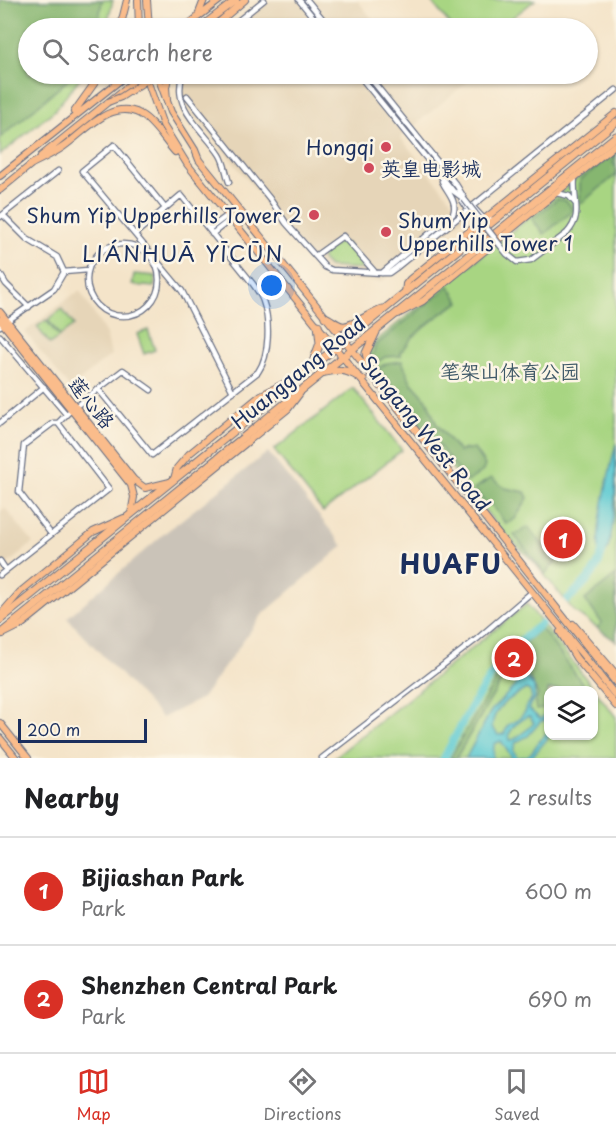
<!DOCTYPE html>
<html lang="en">
<head>
<meta charset="utf-8">
<style>
  :root { --surface:#fff; --page:#f6f6f6; --text:#202124; --muted:#757577; --line:#e0e0e0; --accent:#d93025 }
  body { margin:0; font-family:"Playpen Sans","LXGW WenKai TC",sans-serif; background:var(--page); color:var(--text) }
  .controls { position:absolute; right:18px; bottom:18px; display:grid; overflow:hidden; border-radius:12px; box-shadow:0 2px 4px #0004 }
  .controls button { width:54px; height:54px; display:grid; place-items:center; padding:0; border:0; border-bottom:2px solid var(--line); background:var(--surface); color:var(--text); font:30px sans-serif }
  .scale { position:absolute; left:18px; bottom:15px; width:129px; box-sizing:border-box; padding-left:6px; border:3px solid #1b2f5e; border-top:0; font-size:16px; line-height:21px; white-space:nowrap; color:#1b2f5e; -webkit-text-stroke:4px #fcf5e5; paint-order:stroke }
  .you { position:absolute; left:272px; top:286px; width:21px; height:21px; margin:-15px; border:4px solid #fff; border-radius:50%; background:#1a73e8; box-shadow:0 0 0 9px #1a73e833 }
  .badge { display:grid; place-items:center; width:39px; height:39px; border-radius:50%; background:var(--accent); color:#fff; font-size:20px; font-weight:700 }
  .pin { position:absolute; translate:-50% -50%; border:3px solid #fff; box-shadow:0 2px 6px #0006 }
  .list { margin:0; padding:0; list-style:none }
  h2 { display:flex; justify-content:space-between; align-items:center; height:78px; margin:0; padding:0 24px; font-size:26px }
  h2 small { font-size:20px; font-weight:400; color:var(--muted) }
  .list li { display:grid; grid-template-columns:39px 1fr auto; gap:18px; align-items:center; box-sizing:border-box; height:108px; padding:0 24px; border-top:2px solid var(--line) }
  .list b { display:block; font-size:22px; white-space:nowrap }
  .list p { margin:0; font-size:20px; white-space:nowrap; color:var(--muted) }
  .list em { font-size:20px; font-style:normal; color:var(--muted) }
  .icon { flex:none; width:33px; height:33px; fill:none; stroke:currentColor; stroke-width:2; stroke-linecap:round; stroke-linejoin:round }
  .map { position:relative; flex:none; width:616px; height:758px; overflow:hidden }
  .search { position:absolute; background:var(--surface); box-shadow:0 2px 4px #0004; left:18px; right:18px; top:18px; height:66px; display:flex; align-items:center; gap:15px; box-sizing:border-box; padding:0 21px; border-radius:33px; color:var(--muted); font-size:22px }
  .sheet { height:294px; background:var(--surface) }
  nav { display:flex; justify-content:space-around; align-items:center; box-sizing:border-box; height:84px; border-top:2px solid var(--line); background:var(--surface); font-size:16px; color:var(--muted) }
  nav a { display:grid; justify-items:center; gap:3px }
  nav .on { color:var(--accent) }
  .map>svg:first-child { display:block }
  .built { fill:#e6d5b8 }
  .industrial { fill:#cac3b8 }
  .green { fill:#a8d582; stroke:#628270; stroke-width:1.5; fill-rule:evenodd }
  .forest { fill:#86b670; stroke:#507267; stroke-width:1.5 }
  .water { fill:#5dcad2; stroke:#3c7c98; stroke-width:1.5; fill-rule:evenodd }
  .lines { fill:none; stroke-linecap:round; stroke-linejoin:round }
  .river { stroke:#5dcad2; stroke-width:8 }
  .minor-tunnel { stroke:#c9c0b4; stroke-width:4.5; stroke-dasharray:4.5 2; stroke-linecap:butt }
  .minor-casing { stroke:#676e83; stroke-width:7 }
  .major-casing { stroke:#676e83; stroke-width:8 }
  .highway-casing { stroke:#676e83; stroke-width:9 }
  .minor { stroke:#fff; stroke-width:4.5 }
  .major { stroke:#fabc8b; stroke-width:6 }
  .highway { stroke:#fabc8b; stroke-width:7 }
  .minor-bridge-casing { stroke:#676e83; stroke-width:7; stroke-linecap:butt }
  .major-bridge-casing { stroke:#676e83; stroke-width:8; stroke-linecap:butt }
  .minor-bridge { stroke:#fff; stroke-width:4.5 }
  .major-bridge { stroke:#fabc8b; stroke-width:6 }
  .poi-dot { fill:#d1495b; stroke:#fcf5e5; stroke-width:2 }
  .labels { text-anchor:middle; dominant-baseline:central; stroke-width:5; stroke-linejoin:round; paint-order:stroke }
  .poi-label { font-size:20px; fill:#1b2f5e; stroke:#fcf5e5; text-anchor:end }
  .park-label { font-size:20px; fill:#3e5867; stroke:#fcf5e5 }
  .street-label { font-size:20px; fill:#1b2f5e; stroke:#fcf5e5 }
  .quarter-label { font-size:22px; letter-spacing:1.5px; fill:#1b2f5e; stroke:#fcf5e5 }
  .district-label { font-size:26px; font-weight:bold; letter-spacing:1.5px; fill:#1b2f5e; stroke:#fcf5e5 }
</style>
</head>
<body>
<div class="map">
<svg width="616" height="758" viewBox="0 0 616 758">
  <rect width="100%" height="100%" fill="#fcf5e5"/>
  <filter id="ink" filterUnits="userSpaceOnUse"><feTurbulence type="fractalNoise" baseFrequency=".0167" numOctaves="2"/><feDisplacementMap in="SourceGraphic" scale="12" xChannelSelector="R" yChannelSelector="G"/><feConvolveMatrix kernelMatrix="1 2 1 2 8 2 1 2 1" color-interpolation-filters="sRGB"/></filter>
  <filter id="wash" filterUnits="userSpaceOnUse"><feTurbulence type="fractalNoise" baseFrequency=".008" numOctaves="4" result="noise"/><feDisplacementMap in="SourceGraphic" scale="24" xChannelSelector="R" yChannelSelector="G"/><feGaussianBlur stdDeviation="1.35" result="paint"/><feColorMatrix in="noise" values="0 0 0 0 0 0 0 0 0 0 0 0 0 0 0 0 0 1.4 0 .05"/><feComposite in="paint" operator="in"/></filter>
  <g filter="url(#wash)">
    <rect width="100%" height="100%" fill="#f4e4c9"/>
    <path class="built" d="M270 0H357L380 28H235Z
      M185 74H466L471 79 400 137 465 217 381 282 325 277 188 106 183 94 182 83Z
      M80 291 106 334 111 355 70 388 25 332 67 299Z
      M5 508 33 543 5 566 0 558V512Z"/>
    <path class="industrial" d="M268 452 343 546 262 615 202 698 162 718 67 618 166 532Z"/>
    <path class="green" d="M0 0H113L106 28H28V74H83L55 110 0 155Z
      M430 0H535L499 28H453Z
      M616 147V641L574 611 533 561 499 528 371 366 368 351 376 341Z
      M338 242 346 243 364 266V269L329 267 322 260V255Z
      M134 274 156 276 154 287 132 285Z
      M62 309 74 325 60 336 48 320Z
      M46 320 59 337 50 344 37 327Z
      M148 330 155 350 144 354 137 334Z
      M353 388 402 450 323 512 274 450Z
      M527 604 616 717V758H334ZM548 690H594V736H548Z"/>
    <path class="forest" d="M0 0H102L98 28H28V74H75L0 138Z
      M616 152 613 163 616 167V175L580 204V180Z
      M557 199C565 199 571 203 572 212L544 234 532 219Z
      M449 286 460 302C443 311 427 324 413 337 408 342 406 348 401 351V356L385 357 375 364 371 359 376 345Z
      M402 361 411 382 427 400 436 423 459 452 465 449H474L485 465 483 471 467 482 378 368 387 363Z
      M491 478 505 488 525 492 528 498 515 519 506 524 491 504H486L474 489Z
      M528 527 556 561 545 574 514 535Z
      M616 575V641L597 628 602 623 585 600Z
      M541 628 583 684 578 690H548V708L536 710 535 703 538 695 516 650Z
      M505 664 509 668 456 758H450Z"/>
    <path class="water" d="M616 444C616 472 616 530 606 553L600 552C593 536 611 465 616 444Z
      M523 673 534 687 535 698 530 704 529 709 540 719 548 714V719L540 722 528 736 516 742 513 751 517 757C528 758 531 754 536 746 539 740 545 737 548 730V738L531 758H512L501 741 494 744 493 758H466L491 711 515 686ZM526 689 530 691 532 698 526 706V711L518 720 508 725 504 734 498 735 492 727C493 707 510 698 526 689ZM526 717H530L534 723 528 729 513 740H510L509 734 514 726Z"/>
    <g class="lines">
      <path class="river" d="M568 599C587 581 599 572 604 544
        M444 758C462 724 481 685 507 655 516 643 529 634 541 624"/>
    </g>
  </g>
  <g filter="url(#ink)">
    <g class="lines">
      <path class="minor-tunnel" d="M304 0 327 28"/>
      <defs>
        <path id="minor" d="M299 0 322 28
          M307 0 330 28
          M229 28 264 0
          M183 74C170 108 204 130 220 155 225 163 226 174 229 182
          M358 74 453 191 464 199
          M367 74 457 186 463 196
          M187 96 270 199 286 223 325 267 332 270 382 273H389L396 268 616 90
          M556 193 569 196 575 203
          M462 200 478 224 476 234
          M472 206 484 219 494 220
          M165 208 114 145 82 171 182 291 233 392
          M3 215 27 239 57 257 64 272
          M0 217 58 171
          M209 229 228 215
          M567 233C584 214 572 200 575 177
          M212 234 231 219
          M87 280a36 36 0 1 1 72 0a36 36 0 1 1-72 0Z
          M315 256 343 236 374 271
          M382 273 453 214C458 201 447 192 442 181
          M0 274 6 284 29 307
          M0 326 54 289 64 272 88 270
          M0 336 66 414
          M99 390 152 455 258 372C270 355 270 320 263 301 261 295 257 290 253 284L181 195 135 234
          M0 423 44 387
          M51 534 19 492 24 445 53 423H58L71 410 123 370 151 390
          M0 561 6 570
          M0 575 109 489 58 423
          M322 758 477 639 532 592"/>
        <path id="major" d="M138 0 139 28
          M147 0 149 28
          M197 18 204 0
          M120 28 127 0
          M184 28 220 0
          M199 28 236 0
          M212 28 245 0
          M145 74 163 125 187 164 616 696
          M157 74 171 112 195 150 199 160 345 341 616 683
          M167 100 166 87 169 74
          M74 112 101 74
          M41 156 143 74
          M30 165C41 159 53 154 63 147 85 132 111 98 140 114 154 122 164 140 175 152
          M0 176 128 74
          M0 190 33 163
          M405 293 406 284 410 279 616 113
          M0 312 134 480 145 488 170 482
          M398 314 423 301 616 144
          M0 320 131 485 134 497 131 514
          M174 479 177 468 189 454 261 395 297 377
          M0 615 20 592 93 532 124 518
          M573 624 616 674
          M560 632 576 658 616 706
          M3 634 21 625 30 618 288 409 300 393
          M0 723 28 758
          M0 738 16 758"/>
        <path id="highway" d="M325 317C331 319 336 325 342 326 352 328 371 312 382 309
          M313 362 320 343 318 325
          M326 372C341 368 351 371 363 380
          M371 374 366 353 376 332
          M0 620 270 402 298 377 350 337 616 122
          M0 634 616 136"/>
      </defs>
      <use href="#minor" class="minor-casing"/>
      <use href="#major" class="major-casing"/>
      <use href="#highway" class="highway-casing"/>
      <use href="#minor" class="minor"/>
      <use href="#major" class="major"/>
      <use href="#highway" class="highway"/>
      <defs>
        <path id="minor-bridge" d="M464 199 507 254 517 262 531 260 567 233"/>
        <path id="major-bridge" d="M108 102 121 97 156 74"/>
      </defs>
      <use href="#minor-bridge" class="minor-bridge-casing"/>
      <use href="#major-bridge" class="major-bridge-casing"/>
      <use href="#minor-bridge" class="minor-bridge"/>
      <use href="#major-bridge" class="major-bridge"/>
    </g>
  </g>
  <g class="poi-dot">
    <circle cx="386" cy="147" r="6"/>
    <circle cx="369" cy="168" r="6"/>
    <circle cx="314" cy="215" r="6"/>
    <circle cx="386" cy="232" r="6"/>
  </g>
  <g class="labels">
    <g class="poi-label">
      <text x="374" y="147">Hongqi</text>
      <text x="381" y="168" text-anchor="start">英皇电影城</text>
      <text x="302" y="215">Shum Yip Upperhills Tower 2</text>
      <text x="398" y="220" text-anchor="start">Shum Yip<tspan x="398" dy="23">Upperhills Tower 1</tspan></text>
    </g>
    <g class="park-label">
      <text x="510" y="371">笔架山体育公园</text>
    </g>
    <g class="street-label">
      <text transform="translate(298 372) rotate(-39)">Huanggang Road</text>
      <text transform="translate(92 402) rotate(51)">莲心路</text>
      <text transform="translate(426 433) rotate(51)">Sungang West Road</text>
    </g>
    <g class="quarter-label">
      <text x="183" y="252">LIÁNHUĀ YĪCŪN</text>
    </g>
    <g class="district-label">
      <text x="451" y="563">HUAFU</text>
    </g>
  </g>
</svg>
<div class="controls">
<button><svg class="icon" aria-label="layers" viewBox="0 0 24 24"><path d="M12 4l9 5-9 5-9-5zM3 14l9 5 9-5"/></svg></button>
</div>
<div class="scale">200 m</div>
<div class="you"></div>
<div class="pin badge" style="left:563px;top:539px">1</div>
<div class="pin badge" style="left:514px;top:658px">2</div>
<div class="search"><svg class="icon" aria-label="search" viewBox="0 0 24 24"><circle cx="10" cy="10" r="6"/><path d="M15 15l6 6"/></svg>Search here</div>
</div>
<section class="sheet">
<h2>Nearby<small>2 results</small></h2>
<ul class="list">
<li><span class="badge">1</span><div><b>Bijiashan Park</b><p>Park</p></div><em>600 m</em></li>
<li><span class="badge">2</span><div><b>Shenzhen Central Park</b><p>Park</p></div><em>690 m</em></li>
</ul>
</section>
<nav>
<a class="on"><svg class="icon" aria-label="map" viewBox="0 0 24 24"><path d="M3 6l6-2 6 2 6-2v14l-6 2-6-2-6 2zM9 4v14M15 6v14"/></svg>Map</a>
<a><svg class="icon" aria-label="directions" viewBox="0 0 24 24"><path d="M12 3l9 9-9 9-9-9zM9 14v-3h6M13 9l2 2-2 2"/></svg>Directions</a>
<a><svg class="icon" aria-label="saved" viewBox="0 0 24 24"><path d="M7 4h10v16l-5-4-5 4z"/></svg>Saved</a>
</nav>
</body>
</html>
